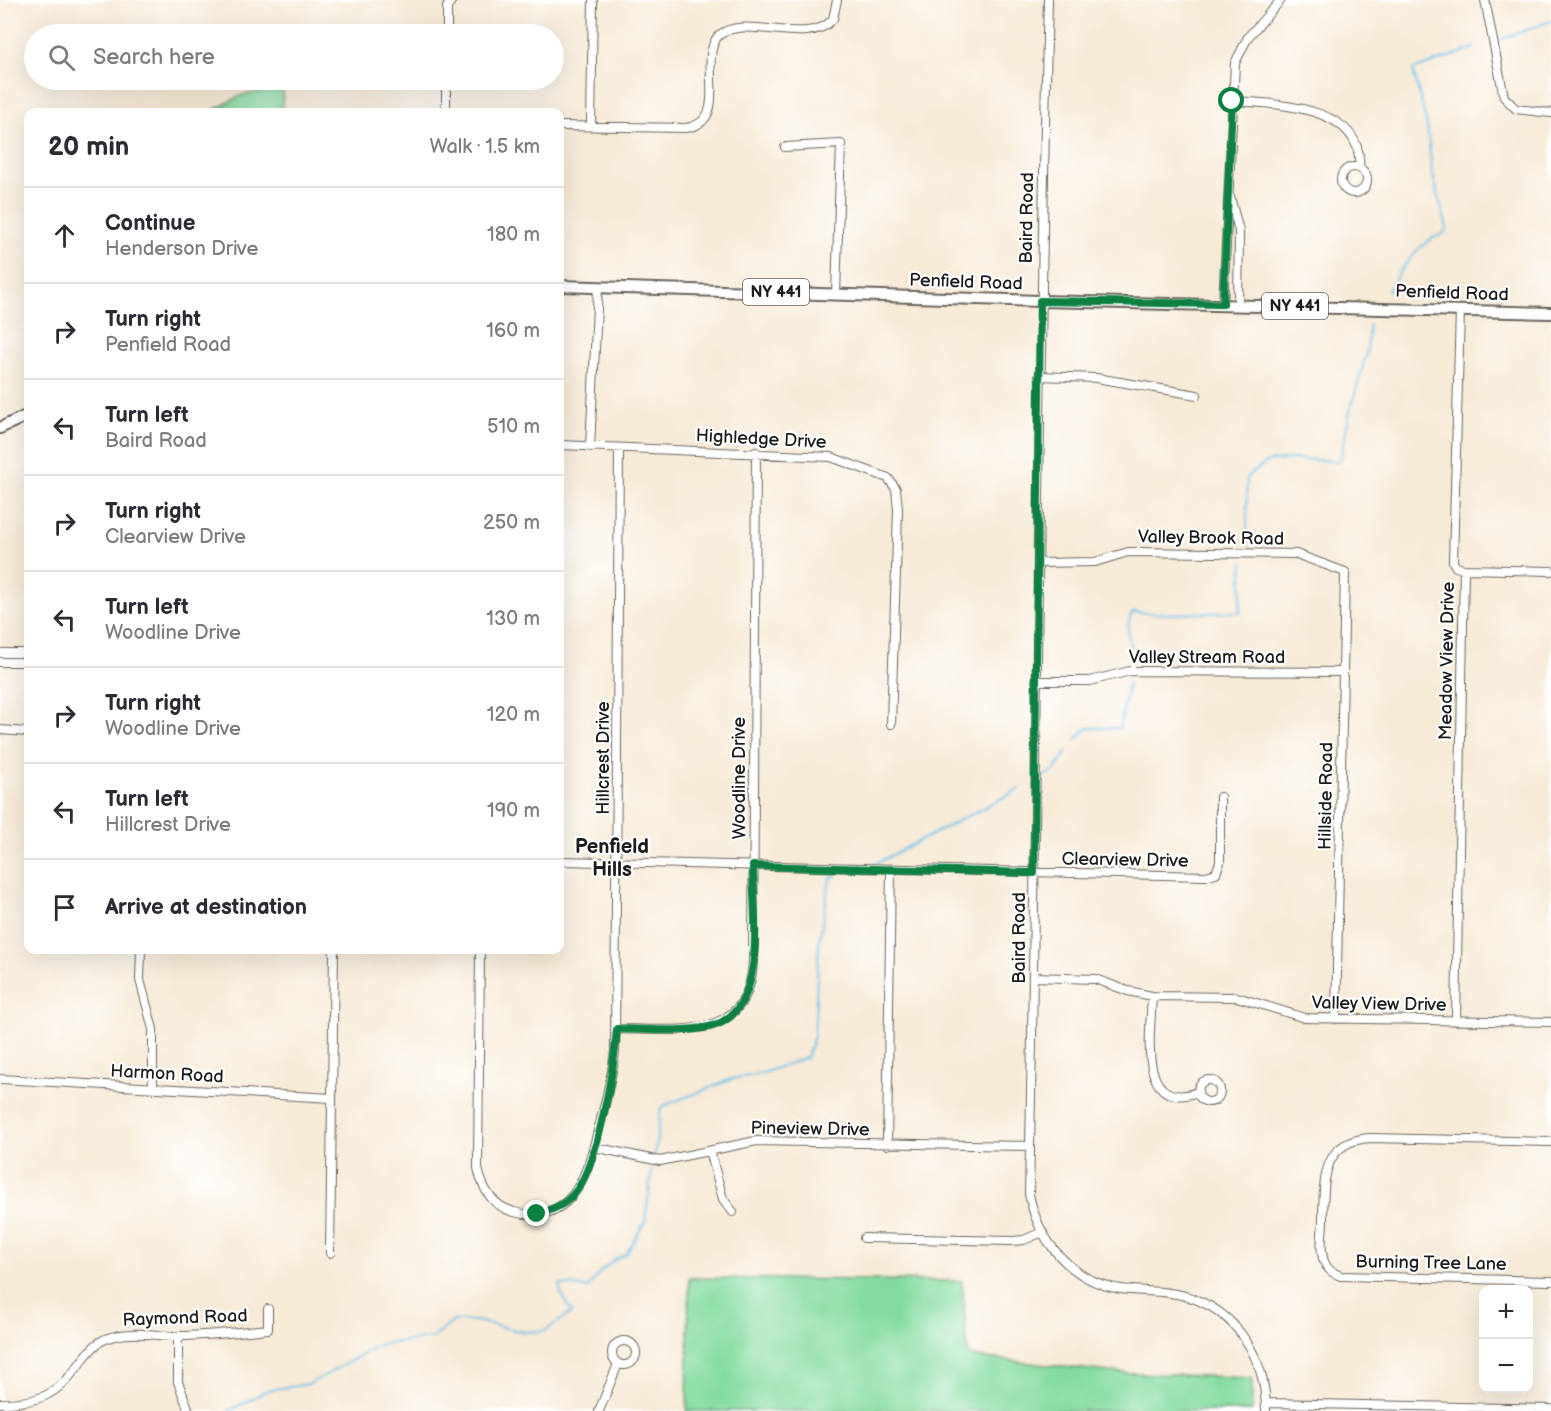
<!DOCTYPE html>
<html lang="en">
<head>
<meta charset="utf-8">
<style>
  :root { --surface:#fff; --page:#f2f2f3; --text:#2b2b33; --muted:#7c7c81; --line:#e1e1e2 }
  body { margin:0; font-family:"Balsamiq Sans",sans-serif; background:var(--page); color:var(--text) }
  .controls { position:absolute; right:18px; bottom:18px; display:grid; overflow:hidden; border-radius:12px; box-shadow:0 6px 24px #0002 }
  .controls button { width:54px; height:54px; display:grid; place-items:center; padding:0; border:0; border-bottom:2px solid var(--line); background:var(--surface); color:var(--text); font:30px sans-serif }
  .stop { position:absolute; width:18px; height:18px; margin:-14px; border:4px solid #0b8043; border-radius:50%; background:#fff }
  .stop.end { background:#0b8043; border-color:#fff; box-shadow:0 2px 6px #0008 }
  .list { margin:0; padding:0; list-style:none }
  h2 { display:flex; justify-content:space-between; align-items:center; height:78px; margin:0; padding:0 24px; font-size:26px }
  h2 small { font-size:20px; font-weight:400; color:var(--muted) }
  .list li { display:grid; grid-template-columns:39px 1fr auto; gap:18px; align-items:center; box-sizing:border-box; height:96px; padding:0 24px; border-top:2px solid var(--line) }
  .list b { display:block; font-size:22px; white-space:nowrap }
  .list p { margin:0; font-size:20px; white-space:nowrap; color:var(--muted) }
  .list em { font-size:20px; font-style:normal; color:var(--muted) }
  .icon { flex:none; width:33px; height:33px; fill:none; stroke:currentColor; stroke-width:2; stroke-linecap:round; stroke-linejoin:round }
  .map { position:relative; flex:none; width:1551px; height:1411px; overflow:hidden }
  .search { position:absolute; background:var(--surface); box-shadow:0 6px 24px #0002; left:24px; top:24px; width:540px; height:66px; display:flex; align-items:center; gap:15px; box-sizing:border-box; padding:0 21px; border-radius:33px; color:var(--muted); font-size:22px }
  .panel { position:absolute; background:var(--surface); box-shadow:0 6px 24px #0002; left:24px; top:108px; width:540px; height:846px; border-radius:12px }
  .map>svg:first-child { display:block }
  .green { fill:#84db9f; stroke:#507c5e; stroke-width:1.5 }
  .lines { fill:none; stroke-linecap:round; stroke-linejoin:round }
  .stream { stroke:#70c1eb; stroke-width:2 }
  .minor-casing { stroke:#69645d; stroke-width:10 }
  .major-casing { stroke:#69645d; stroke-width:14 }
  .minor { stroke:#fff; stroke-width:8 }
  .major { stroke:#fff; stroke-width:10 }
  .route { stroke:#0b8043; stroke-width:8 }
  .labels { text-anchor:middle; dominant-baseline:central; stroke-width:4.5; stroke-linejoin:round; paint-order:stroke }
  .shield { fill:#fff; stroke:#606060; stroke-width:1.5 }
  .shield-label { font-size:16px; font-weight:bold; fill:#1c1c1c }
  .street-label { font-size:18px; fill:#1c1c1c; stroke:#fff }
  .neighbourhood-label { font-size:20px; font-weight:bold; fill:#1c1c1c; stroke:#fff }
</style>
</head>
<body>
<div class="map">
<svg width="1551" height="1411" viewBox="0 0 1551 1411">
  <rect width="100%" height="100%" fill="#fff"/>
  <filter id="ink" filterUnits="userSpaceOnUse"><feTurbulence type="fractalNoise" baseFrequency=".0167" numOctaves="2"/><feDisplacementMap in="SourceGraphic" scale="12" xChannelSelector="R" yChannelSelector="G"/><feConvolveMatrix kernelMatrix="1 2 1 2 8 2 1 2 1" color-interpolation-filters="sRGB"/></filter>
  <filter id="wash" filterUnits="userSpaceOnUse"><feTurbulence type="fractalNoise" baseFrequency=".008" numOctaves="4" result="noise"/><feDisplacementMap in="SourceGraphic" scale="24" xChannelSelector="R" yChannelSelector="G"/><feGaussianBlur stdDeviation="1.35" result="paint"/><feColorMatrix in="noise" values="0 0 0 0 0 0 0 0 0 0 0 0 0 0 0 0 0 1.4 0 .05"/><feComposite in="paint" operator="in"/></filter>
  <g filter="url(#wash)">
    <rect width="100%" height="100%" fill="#f7ead6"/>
    <path class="green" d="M283 88 282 112H214L215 109 242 95Z
      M689 1278 962 1281 968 1356 1110 1372 1252 1378V1411H687Z"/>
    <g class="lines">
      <path class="stream" d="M1502 39 1551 21
        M1388 291C1400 271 1419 240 1443 234L1447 228 1432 172 1427 126 1413 70 1475 48
        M1247 545V477L1267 462 1291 459 1340 461 1350 411 1367 352 1369 325
        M1132 658C1130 643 1124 625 1133 612L1169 614 1240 612 1243 563
        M1076 740 1087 728H1120L1128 684
        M1043 777 1055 770 1067 752
        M875 864 1020 789
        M655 1154 661 1107 732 1079 763 1073 807 1057 814 1036 819 942 830 878 836 876
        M229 1411 268 1390 309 1384 381 1344 432 1338 454 1321H477L524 1332 545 1331 572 1312 561 1295 560 1284 588 1288 599 1273 614 1260 626 1254 645 1222 652 1170"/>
    </g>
  </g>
  <g filter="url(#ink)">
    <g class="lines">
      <defs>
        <path id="minor" d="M1048 0C1037 398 1038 796 1029 1194 1038 1241 1072 1282 1121 1289 1142 1292 1165 1290 1185 1296 1237 1310 1266 1359 1266 1411
          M1485 0 1504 97 1516 109 1551 113
          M447 34V7L452 0
          M1232 101C1275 104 1365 105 1359 168
          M446 112V80
          M560 126 686 128C732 121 697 62 718 36 746 12 807 49 833 19L837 0
          M591 126 593 0
          M785 147 841 144 836 294
          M1341 180a13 13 0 1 1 26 0a13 13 0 1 1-26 0Z
          M1230 197 1239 231 1238 305
          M1223 304 1235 63 1248 37 1281 0
          M1460 310 1453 562 1456 567 1464 569 1551 571
          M1039 376 1096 378 1197 395
          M560 445 831 457 888 478 896 489 898 509 891 724
          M590 447 598 288
          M1038 563 1095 562 1128 552 1296 554 1345 572 1336 1019
          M0 653H28
          M0 662H28
          M1036 681H1090L1130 671 1343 672
          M0 730 28 732
          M560 861 1206 876 1216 873 1220 862V797
          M141 950 140 980 153 1029V1089
          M480 950 478 1168C482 1189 493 1206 514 1212 576 1227 588 1169 600 1123 606 1100 612 1076 615 1052L619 448
          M1034 977 1095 979 1128 991 1152 996 1237 997 1305 1018 1551 1022
          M1152 996C1151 1031 1136 1113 1198 1092
          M1456 1021 1464 569
          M617 1029C676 1029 751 1043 753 960L756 452
          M0 1079 332 1098
          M1198 1091a11 11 0 1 1 22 0a11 11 0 1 1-22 0Z
          M1551 1142 1370 1138C1321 1141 1324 1181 1323 1219 1323 1232 1319 1249 1324 1261 1327 1270 1333 1273 1341 1276L1551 1281
          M887 1145 891 869
          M594 1147 660 1161 756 1141 1030 1146
          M710 1151 723 1199 733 1212
          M864 1238 1013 1241 1024 1240 1042 1232
          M330 1253 334 950
          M178 1336V1382L189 1411
          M612 1353a12 12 0 1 1 24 0a12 12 0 1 1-24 0Z
          M0 1403C40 1403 58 1395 81 1362 89 1352 96 1342 108 1338 129 1330 155 1336 177 1336 207 1336 238 1332 268 1329V1309
          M1266 1403 1551 1409
          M599 1411 618 1364"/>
        <path id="major" d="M560 286 1040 301 1551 313
          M0 428 28 415"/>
      </defs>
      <use href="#minor" class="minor-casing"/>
      <use href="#major" class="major-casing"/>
      <use href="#minor" class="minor"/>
      <use href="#major" class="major"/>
    </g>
  </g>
  <g class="lines" filter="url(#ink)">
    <path class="route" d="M537 1214C551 1210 563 1206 573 1195 598 1168 614 1067 617 1029 647 1029 680 1033 709 1027 770 1013 753 912 753 866L1034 873 1040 301 1223 304 1232 101"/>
  </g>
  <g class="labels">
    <g class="shield">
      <rect x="743" y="279" width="66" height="26" rx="4.5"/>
      <rect x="1262" y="293" width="66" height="26" rx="4.5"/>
    </g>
    <g class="shield-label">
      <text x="776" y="292">NY 441</text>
      <text x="1295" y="306">NY 441</text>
    </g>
    <g class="street-label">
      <text transform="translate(1027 218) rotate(-89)">Baird Road</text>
      <text transform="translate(966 282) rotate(2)">Penfield Road</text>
      <text transform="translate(1452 293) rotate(2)">Penfield Road</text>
      <text transform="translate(761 439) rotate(3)">Highledge Drive</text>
      <text transform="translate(1211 538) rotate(1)">Valley Brook Road</text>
      <text x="1207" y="657">Valley Stream Road</text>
      <text transform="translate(1447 661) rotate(-89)">Meadow View Drive</text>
      <text transform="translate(603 758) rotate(-90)">Hillcrest Drive</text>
      <text transform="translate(739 778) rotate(-90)">Woodline Drive</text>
      <text transform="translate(1326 796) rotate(-89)">Hillside Road</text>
      <text transform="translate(1125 860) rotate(1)">Clearview Drive</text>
      <text transform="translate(1019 938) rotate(-90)">Baird Road</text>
      <text transform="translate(1379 1004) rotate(1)">Valley View Drive</text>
      <text transform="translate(167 1074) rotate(3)">Harmon Road</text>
      <text transform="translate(810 1129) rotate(1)">Pineview Drive</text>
      <text transform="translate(1431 1263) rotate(1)">Burning Tree Lane</text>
      <text transform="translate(185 1318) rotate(-2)">Raymond Road</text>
    </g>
    <g class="neighbourhood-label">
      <text x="612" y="847">Penfield<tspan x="612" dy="23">Hills</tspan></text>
    </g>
  </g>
</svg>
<div class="controls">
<button>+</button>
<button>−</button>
</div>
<div class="stop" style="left:1232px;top:101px"></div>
<div class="stop end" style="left:537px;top:1214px"></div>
<div class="search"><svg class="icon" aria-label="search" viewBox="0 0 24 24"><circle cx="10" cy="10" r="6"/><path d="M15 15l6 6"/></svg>Search here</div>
<section class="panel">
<h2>20 min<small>Walk · 1.5 km</small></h2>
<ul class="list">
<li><svg class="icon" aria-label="ahead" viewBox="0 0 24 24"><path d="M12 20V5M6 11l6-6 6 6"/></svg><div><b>Continue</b><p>Henderson Drive</p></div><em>180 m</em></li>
<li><svg class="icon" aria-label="right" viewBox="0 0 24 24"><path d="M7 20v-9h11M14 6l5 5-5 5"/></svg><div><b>Turn right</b><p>Penfield Road</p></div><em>160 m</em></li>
<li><svg class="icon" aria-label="left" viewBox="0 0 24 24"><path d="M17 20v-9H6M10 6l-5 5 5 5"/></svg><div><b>Turn left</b><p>Baird Road</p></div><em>510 m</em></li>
<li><svg class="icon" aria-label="right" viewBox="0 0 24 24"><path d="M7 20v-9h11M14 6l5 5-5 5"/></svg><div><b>Turn right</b><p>Clearview Drive</p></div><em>250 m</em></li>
<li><svg class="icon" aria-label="left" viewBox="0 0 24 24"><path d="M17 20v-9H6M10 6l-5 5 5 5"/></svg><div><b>Turn left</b><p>Woodline Drive</p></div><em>130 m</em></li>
<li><svg class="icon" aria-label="right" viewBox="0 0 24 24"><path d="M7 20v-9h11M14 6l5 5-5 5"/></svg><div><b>Turn right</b><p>Woodline Drive</p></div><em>120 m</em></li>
<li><svg class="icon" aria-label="left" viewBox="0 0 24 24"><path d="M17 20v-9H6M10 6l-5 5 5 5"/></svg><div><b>Turn left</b><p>Hillcrest Drive</p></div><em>190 m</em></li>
<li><svg class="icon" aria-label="arrive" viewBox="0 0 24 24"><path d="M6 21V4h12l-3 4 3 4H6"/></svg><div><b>Arrive at destination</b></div></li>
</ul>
</section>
</div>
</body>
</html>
